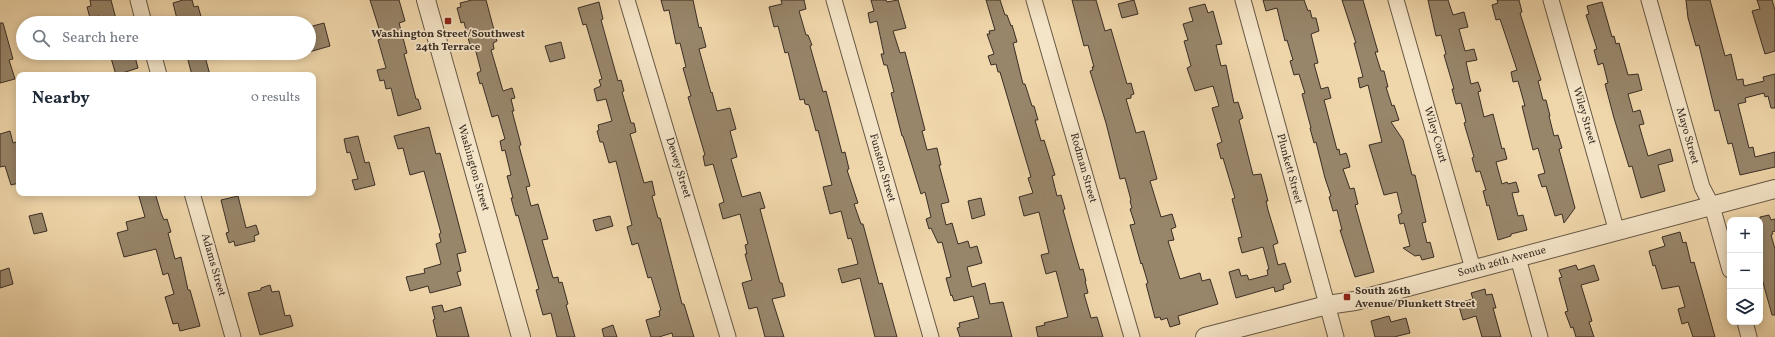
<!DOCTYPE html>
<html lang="en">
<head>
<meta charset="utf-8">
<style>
  :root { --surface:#fff; --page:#f2f2f3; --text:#1f2937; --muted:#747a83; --line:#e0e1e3 }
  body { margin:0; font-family:Vollkorn,serif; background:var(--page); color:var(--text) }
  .controls { position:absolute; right:12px; bottom:12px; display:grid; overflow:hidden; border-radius:8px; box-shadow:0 2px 10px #0003 }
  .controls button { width:36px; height:36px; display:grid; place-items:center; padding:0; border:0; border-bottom:1px solid var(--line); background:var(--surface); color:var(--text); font:20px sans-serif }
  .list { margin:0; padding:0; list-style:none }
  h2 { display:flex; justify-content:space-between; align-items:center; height:52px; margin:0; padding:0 16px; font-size:17px }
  h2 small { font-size:13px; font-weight:400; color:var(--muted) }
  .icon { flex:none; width:22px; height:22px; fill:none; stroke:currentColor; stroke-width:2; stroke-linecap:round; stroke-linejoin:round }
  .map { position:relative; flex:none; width:1775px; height:337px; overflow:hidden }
  .search { position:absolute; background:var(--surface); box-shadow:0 2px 10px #0003; left:16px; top:16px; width:300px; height:44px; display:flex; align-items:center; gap:10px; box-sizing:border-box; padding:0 14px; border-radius:22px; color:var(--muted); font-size:15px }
  .panel { position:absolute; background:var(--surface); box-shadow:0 2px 10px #0003; left:16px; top:72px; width:300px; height:124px; border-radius:8px }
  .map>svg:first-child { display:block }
  .building { fill:#98866b; stroke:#392e25 }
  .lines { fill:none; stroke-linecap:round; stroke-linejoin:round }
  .minor-casing { stroke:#675846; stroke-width:17 }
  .tertiary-casing { stroke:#675846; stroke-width:20 }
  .minor { stroke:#f5e5c8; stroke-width:15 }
  .tertiary { stroke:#f5e5c8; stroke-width:18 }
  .poi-dot { fill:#8f2418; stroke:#f5e5c8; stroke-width:1.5 }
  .labels { text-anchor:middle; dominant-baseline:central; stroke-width:3.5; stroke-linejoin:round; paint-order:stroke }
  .poi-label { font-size:11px; font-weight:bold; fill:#392e25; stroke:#f5e5c8 }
  .street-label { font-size:11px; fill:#392e25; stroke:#f5e5c8 }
</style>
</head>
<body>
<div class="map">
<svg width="1775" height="337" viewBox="0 0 1775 337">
  <rect width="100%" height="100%" fill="#f0d7ab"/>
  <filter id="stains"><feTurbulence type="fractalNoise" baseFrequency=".005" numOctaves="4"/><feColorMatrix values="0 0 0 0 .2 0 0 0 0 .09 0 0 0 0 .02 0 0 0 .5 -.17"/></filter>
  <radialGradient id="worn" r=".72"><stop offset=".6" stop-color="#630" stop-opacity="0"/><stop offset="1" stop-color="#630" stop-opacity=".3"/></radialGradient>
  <path class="building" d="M90 0H111L117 23H101L99 16 90 18 87 7 91 6Z
    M183 0H192L194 7 198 6 202 20 191 23H178L173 3Z
    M370 0H399L405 21 399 23 407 53 404 54 416 99H418L421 109 398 116 391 88 386 89 384 80 380 81 377 70 386 68 378 40 382 38Z
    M472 0H486L497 41 493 43 494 49 491 50 503 91 512 88 515 98 511 99 514 111H512L521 145 519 146 530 186 526 187 531 206 538 204 548 239 542 240 553 278 558 277 559 283 562 282 568 304 566 305 575 337H557L551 313 543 315 536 290 539 289 528 250 518 215 516 216 511 198H513L507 176 511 175 505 150 502 151 500 141 505 139 498 115 492 117 482 83 480 84 477 73 481 71 475 48 471 49 464 22 461 23 457 8 461 7 460 3Z
    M661 0H693L699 28 701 27 706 47 699 49 711 93 712 92 717 111 730 108 736 129 730 131 737 157 731 159 742 197 760 192 765 208 760 209 780 283H782L785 296 772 299 784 337H765L757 307 749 309 742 283 752 280 745 254H747L745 245 748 244 740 214 723 219 719 204 724 202 713 164 705 166 703 156 705 155 688 97 691 96 683 68 686 67 680 43 676 44 669 10 664 11Z
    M781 0H804L806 9 799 11 806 35H808L812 45 810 46 823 92 826 91 842 153 845 152 849 169 847 170 858 203 854 204 861 224H863L879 284 882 283 897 337H875L860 278 842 283 838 269 858 264 853 244 851 238 848 239 841 211 830 214 823 187 832 185 818 130 816 131 809 105 805 104 804 99 800 100 788 52 785 53 778 26 774 27 769 7 782 4Z
    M871 0H886L887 2 898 0 906 28 893 31 900 53 905 52 925 130 922 131 927 150 937 148 941 165H939L949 202 941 204 946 225 952 223 958 244 968 241 970 248 977 246 982 263 967 267 972 287 985 283 990 304 1003 302 1012 337H960L957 328 960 327 959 323 979 318 973 296 954 301 952 295 951 296 946 278 951 277 942 242 938 243 931 228 929 229 926 219 931 217 925 192 921 194 903 136H902L891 93 894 92 887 65H884L881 54H884L877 21 870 23 868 13 874 11Z
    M986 0H1000L1005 15H1007L1011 26 1012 25 1017 42 1013 43 1023 84H1025L1032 106H1034L1038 120H1035L1041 141 1044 140 1055 175 1052 176 1057 196 1061 195 1065 209 1063 210 1073 246 1080 270 1083 269 1086 281H1085L1088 293 1084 294 1091 318 1097 317 1103 337H1038L1036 327 1045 325 1044 323 1068 317 1056 271 1046 274 1041 255 1049 253 1039 212 1024 216 1019 197 1033 193 1028 178 1031 177 1000 72H998L996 64 991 65 988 56 994 54 987 34H990L989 31 995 30Z
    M1072 0H1096L1105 31 1111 29 1127 84 1131 83 1134 94 1131 95V98L1126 99 1136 133 1144 131 1157 179 1150 181 1161 217 1172 214 1176 227 1171 229 1174 240 1168 241 1180 279 1200 273 1202 281 1210 279 1218 304 1178 316 1180 324 1170 327 1167 318 1161 320 1160 317 1155 318 1146 284 1148 283 1142 263 1141 264 1130 225 1135 224 1130 209 1132 208 1130 201 1131 200 1125 178 1120 179 1106 123 1090 71 1093 70 1092 67H1094L1088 45 1084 46Z
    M1134 0 1138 14 1122 18 1118 4Z
    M1263 0H1304L1308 11 1310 10 1312 18H1316L1319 31 1311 34 1318 63 1314 64 1321 89 1328 87 1331 98 1324 100 1337 150 1339 149 1340 155 1346 153 1347 155 1350 167 1343 169 1350 189 1354 188 1358 204 1355 205 1374 272 1355 277 1340 230H1342L1337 210 1333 211 1329 197 1331 196 1325 178 1316 142 1314 143 1310 128H1311L1302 94 1305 93 1299 74 1294 75 1290 61 1293 60 1287 40 1285 41 1277 8 1266 11Z
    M1342 0H1363L1378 52H1375L1381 71H1384L1388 87H1386L1392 106 1394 105 1399 120 1391 122 1403 140 1412 175H1415L1426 222 1422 223 1427 243 1430 242 1434 257 1422 260 1420 255 1415 256 1403 248 1410 246 1404 223 1400 224 1398 215 1402 213 1397 192 1384 195 1369 145 1382 142 1368 85 1360 88 1358 78 1363 77 1354 43H1356Z
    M1428 0H1448L1453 15 1464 12 1468 27 1459 29 1465 51 1474 49 1477 60 1466 62 1471 84 1478 82 1481 91 1478 92 1484 117 1493 114 1502 149 1504 148 1507 159 1496 162 1502 184 1507 182 1508 184 1516 182 1519 192 1512 193 1518 216 1523 215 1527 230 1511 234V236L1498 240 1489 205 1487 206 1483 191 1486 190 1480 171 1476 172 1472 158 1474 157 1464 123 1466 122 1461 103 1456 104 1452 89H1454L1444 55 1446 54 1441 35 1436 36Z
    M1497 0H1519L1522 12 1520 13 1541 80 1538 81 1543 100H1546L1550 116H1549L1554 136 1558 135 1562 148 1559 149 1575 208 1564 223 1562 214 1555 216 1546 186 1542 187 1538 175 1545 173 1538 148 1533 150 1522 106H1525L1518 81 1513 82 1511 72 1517 70 1500 19 1496 20 1492 5 1498 3Z
    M1686 0H1710L1725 56 1731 54 1737 80 1743 79 1744 86 1764 81 1763 77 1775 74V108H1771L1768 96 1765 97 1764 93 1745 98 1746 102 1738 104 1749 148 1753 147 1755 157 1775 152V167L1740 175 1732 143 1728 144 1719 110 1715 111 1699 45 1696 46 1688 18Z
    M1757 0H1772L1775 10V51L1765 54 1752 11 1760 9Z
    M599 2 603 19 601 20 618 81 621 80 624 91 622 92 631 123H634L636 132 630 134 644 183 652 181 655 195 652 196 658 218H660L682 304H684L694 337H673L672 333 659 337H651L646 320 660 316 659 311 661 310 651 277 648 278 638 243 632 245 627 227 632 225 616 161 609 163 603 142H600L597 131 599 130 598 125 612 121 606 99 597 101 594 89 601 86 599 80 602 79 586 24 583 25 578 8Z
    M1602 2 1612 37 1614 36 1616 44 1619 43 1628 75 1638 74 1642 90 1628 94 1633 112 1640 110 1644 124 1639 125 1648 156 1670 149 1673 161 1658 165 1665 191 1641 198 1632 166 1629 167 1614 118 1605 84 1608 83 1603 63 1598 65 1594 50 1597 49 1586 15 1589 14 1587 6Z
    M1205 4 1208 13 1213 11 1222 44 1216 45 1221 66 1226 65 1234 103 1238 102 1243 118 1239 120 1253 175 1261 174 1268 201H1266L1268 210 1278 243 1273 245 1278 265 1285 263 1291 282 1283 285 1284 289 1275 292 1274 287 1236 298 1229 272 1239 269 1241 276 1247 275 1249 280 1268 275 1267 270 1269 269 1263 247 1242 253 1238 238 1242 237 1232 199 1235 198 1223 158 1221 159 1217 144 1222 142 1212 108 1219 106 1213 86 1195 91 1187 68 1191 66 1184 41 1188 40 1183 24 1193 21 1189 8Z
    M0 23H3L13 59 9 60 15 79 0 83Z
    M324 23 330 46 309 52V27Z
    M561 42 565 58 550 62 545 46Z
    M127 53H134L138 68 116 75 111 58Z
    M186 53H204L210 75H192Z
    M429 127 436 154 440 153 466 252 457 254 461 271 457 272 461 285 430 293 428 286 410 291 406 277 425 273 424 269 441 264 436 244 441 242 439 234 441 233 424 171 410 175 403 148 398 149 394 136Z
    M10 131 13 143 19 141V183L11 185 5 166 0 167V134Z
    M358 136 365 163 369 162 375 185 355 190 352 180 358 179 350 152 347 153 344 139Z
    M138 193H155L161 213 164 220 167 219 171 232 168 233 175 259 181 257 188 290H190L200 326 180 331 178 323 173 324 165 297 174 294 168 273 163 275 156 249 124 257 117 233 128 230 126 222 145 217Z
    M238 196 246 228 256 225 259 234 254 236 255 241 235 246 234 241 229 243 226 233 229 232 221 200Z
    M981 198 985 215 972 219 968 201Z
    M42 213 47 231 34 234 29 216Z
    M1769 215 1771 220 1775 219V231L1772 232 1773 234 1771 235 1775 249V315H1772L1762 279H1760V217Z
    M610 216 613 226 596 231 593 220Z
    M1680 232 1683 243 1686 242 1691 263 1694 262 1715 337H1693L1688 322 1682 324 1678 309 1685 307 1679 286 1662 289 1655 265 1653 266 1649 251 1665 246 1662 237Z
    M1576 265 1578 270 1594 265 1599 280 1581 285 1592 321 1589 322 1594 337H1576L1573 327 1571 328 1565 312 1568 311 1559 278 1562 277 1559 270Z
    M9 268 13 284 0 288V271Z
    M270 285 272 292 279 291 285 316 290 315 293 326 260 335 248 293 261 290V288Z
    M1485 289 1486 295 1492 294 1496 308H1493L1501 337H1482L1476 316 1463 320 1458 303 1473 299 1471 293Z
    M442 305 444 312 461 307 469 337H437L433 320 435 319 432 307Z
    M1389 316 1391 322 1406 318 1410 333 1394 337H1375L1371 321Z
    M613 325 617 337H604L602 329Z"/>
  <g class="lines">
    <defs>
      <path id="minor" d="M138 0 144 23
        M627 0 728 337
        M834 0 931 337
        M1034 0 1132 337
        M1243 0 1336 337
        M1396 0 1473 269
        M1551 0 1617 232
        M1649 0 1702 187 1712 206 1730 270
        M153 53 159 75
        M192 193 233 337
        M1518 258 1540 337
        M1745 322 1749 337"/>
      <path id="tertiary" d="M426 0 521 337
        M1205 337 1327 305 1355 301 1775 189"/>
    </defs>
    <use href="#minor" class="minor-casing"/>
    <use href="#tertiary" class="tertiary-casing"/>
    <use href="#minor" class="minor"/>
    <use href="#tertiary" class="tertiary"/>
  </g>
  <g class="poi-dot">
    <rect x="444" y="17" width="8" height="8" rx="2"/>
    <rect x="1343" y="293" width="8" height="8" rx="2"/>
  </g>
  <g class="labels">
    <g class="poi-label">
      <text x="448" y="34">Washington Street/Southwest<tspan x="448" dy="13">24th Terrace</tspan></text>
      <text x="1355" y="291" text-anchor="start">South 26th<tspan x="1355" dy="13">Avenue/Plunkett Street</tspan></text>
    </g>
    <g class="street-label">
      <text transform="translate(1584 116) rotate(74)">Wiley Street</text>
      <text transform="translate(1435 135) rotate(74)">Wiley Court</text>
      <text transform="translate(1687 136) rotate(74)">Mayo Street</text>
      <text transform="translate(473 168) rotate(74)">Washington Street</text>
      <text transform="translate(678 168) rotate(73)">Dewey Street</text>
      <text transform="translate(882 168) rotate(74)">Funston Street</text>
      <text transform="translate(1083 168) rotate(74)">Rodman Street</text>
      <text transform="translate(1289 169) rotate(75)">Plunkett Street</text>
      <text transform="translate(1502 262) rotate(-15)">South 26th Avenue</text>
      <text transform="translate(213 265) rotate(74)">Adams Street</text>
    </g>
  </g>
  <rect width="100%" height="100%" filter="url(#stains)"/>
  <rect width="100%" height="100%" fill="url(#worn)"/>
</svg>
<div class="controls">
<button>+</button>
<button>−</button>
<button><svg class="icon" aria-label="layers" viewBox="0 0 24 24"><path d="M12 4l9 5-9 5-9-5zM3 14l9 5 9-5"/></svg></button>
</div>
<div class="search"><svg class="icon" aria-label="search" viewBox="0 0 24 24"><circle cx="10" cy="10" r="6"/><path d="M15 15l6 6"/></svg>Search here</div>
<section class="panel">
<h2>Nearby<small>0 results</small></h2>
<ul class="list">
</ul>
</section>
</div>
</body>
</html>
